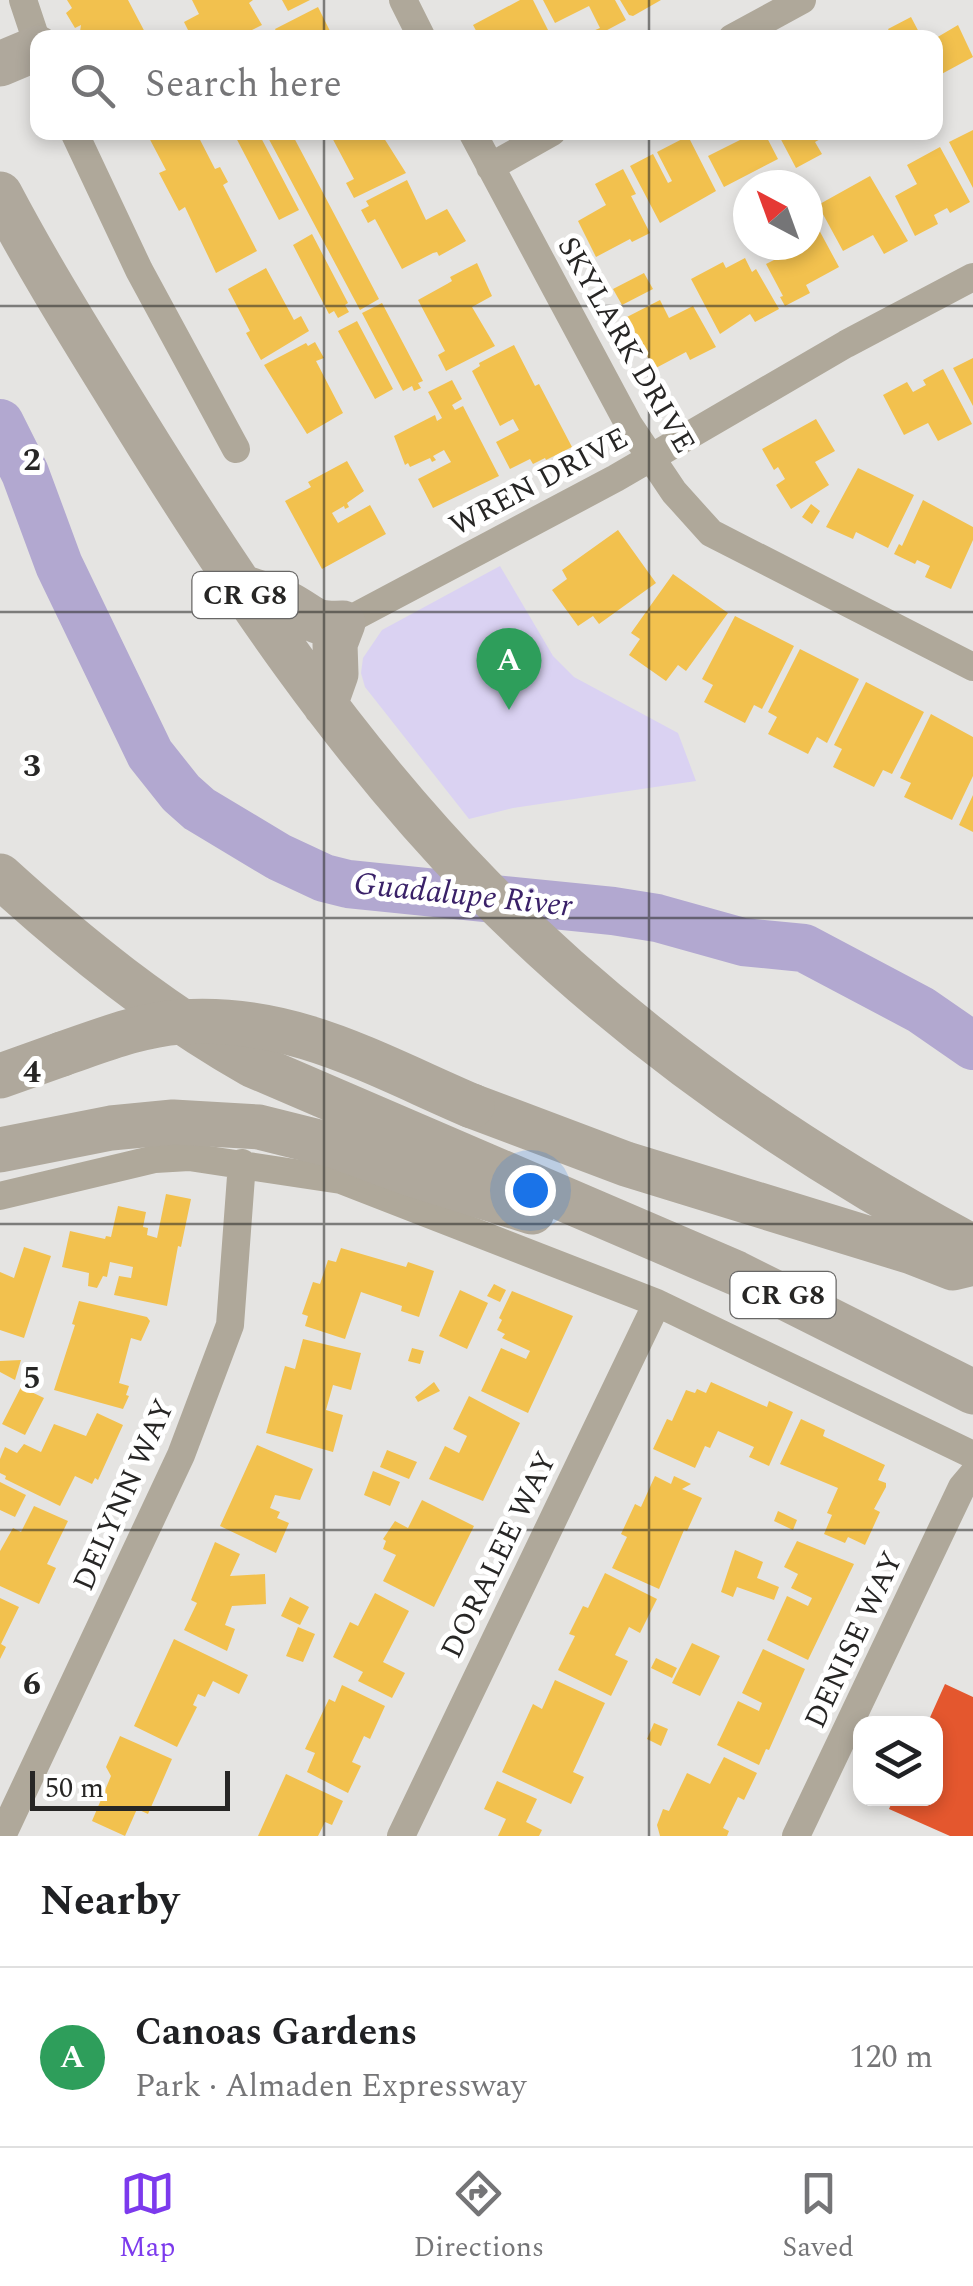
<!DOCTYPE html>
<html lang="en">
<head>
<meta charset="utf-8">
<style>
  :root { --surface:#fff; --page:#f2f2f2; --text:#202124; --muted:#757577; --line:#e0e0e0; --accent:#7c3aed }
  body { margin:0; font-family:Spectral,serif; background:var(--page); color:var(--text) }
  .controls { position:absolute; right:30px; bottom:30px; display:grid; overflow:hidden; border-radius:20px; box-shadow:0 5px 15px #0003 }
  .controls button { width:90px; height:90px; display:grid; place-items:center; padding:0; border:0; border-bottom:2px solid var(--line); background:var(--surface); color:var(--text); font:50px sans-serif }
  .compass { position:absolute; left:733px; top:170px; width:90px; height:90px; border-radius:50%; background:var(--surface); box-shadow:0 5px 15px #0003; rotate:319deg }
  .scale { position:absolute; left:30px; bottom:25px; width:200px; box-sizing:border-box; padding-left:10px; border:5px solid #272625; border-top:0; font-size:28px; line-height:35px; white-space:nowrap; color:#272625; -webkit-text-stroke:8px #fff; paint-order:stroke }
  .you { position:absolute; left:530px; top:1190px; width:35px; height:35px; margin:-25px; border:8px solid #fff; border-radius:50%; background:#1a73e8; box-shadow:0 0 0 15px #1a73e833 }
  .badge { display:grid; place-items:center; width:65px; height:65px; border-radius:50%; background:var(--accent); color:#fff; font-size:32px; font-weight:700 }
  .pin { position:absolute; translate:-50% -82px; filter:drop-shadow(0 2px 5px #0008) }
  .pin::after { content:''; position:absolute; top:52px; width:35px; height:30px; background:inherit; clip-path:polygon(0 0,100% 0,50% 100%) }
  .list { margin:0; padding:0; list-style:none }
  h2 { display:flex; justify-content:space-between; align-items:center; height:130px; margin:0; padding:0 40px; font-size:42px }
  h2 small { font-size:32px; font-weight:400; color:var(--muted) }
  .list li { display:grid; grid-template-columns:65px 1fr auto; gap:30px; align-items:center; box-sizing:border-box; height:180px; padding:0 40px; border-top:2px solid var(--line) }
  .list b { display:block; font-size:38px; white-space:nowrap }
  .list p { margin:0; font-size:32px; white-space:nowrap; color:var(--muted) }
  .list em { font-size:32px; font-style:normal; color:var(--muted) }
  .icon { flex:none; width:55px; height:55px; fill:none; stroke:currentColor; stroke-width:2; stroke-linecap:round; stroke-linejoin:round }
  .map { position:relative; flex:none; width:973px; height:1836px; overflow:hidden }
  .search { position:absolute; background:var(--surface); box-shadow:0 5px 15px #0003; left:30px; right:30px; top:30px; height:110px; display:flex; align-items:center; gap:25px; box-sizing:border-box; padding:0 35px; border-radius:20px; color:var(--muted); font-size:38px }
  .sheet { height:310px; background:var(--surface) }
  nav { display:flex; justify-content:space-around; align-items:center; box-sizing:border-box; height:140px; border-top:2px solid var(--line); background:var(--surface); font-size:28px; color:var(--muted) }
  nav a { display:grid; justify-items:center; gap:5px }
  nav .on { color:var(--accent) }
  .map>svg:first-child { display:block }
  .green { fill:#dad2f2 }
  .homes { fill:#f2c14e }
  .shops { fill:#e4572e }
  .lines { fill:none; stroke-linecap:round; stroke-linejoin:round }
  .river { stroke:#b2a8d0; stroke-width:48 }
  .minor { stroke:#afa89a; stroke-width:28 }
  .primary { stroke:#afa89c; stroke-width:45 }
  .primary-bridge { stroke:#afa89c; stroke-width:45 }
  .grid { fill:none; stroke:#272625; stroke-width:2.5; stroke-opacity:0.55 }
  .labels { text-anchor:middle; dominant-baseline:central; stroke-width:10; stroke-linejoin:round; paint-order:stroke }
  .shield { fill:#fff; stroke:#686766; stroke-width:2.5 }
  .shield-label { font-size:28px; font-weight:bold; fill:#272625 }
  .street-label { font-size:30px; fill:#272625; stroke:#fff }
  .water-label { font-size:32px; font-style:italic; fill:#3a2168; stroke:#fff }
  .grid-label { font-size:32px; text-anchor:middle; font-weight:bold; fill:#272625; stroke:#fff; stroke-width:10; stroke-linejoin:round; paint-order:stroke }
</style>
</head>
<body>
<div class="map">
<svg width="973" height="1836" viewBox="0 0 973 1836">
  <rect width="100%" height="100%" fill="#e5e4e2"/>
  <path class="green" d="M500 566 553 656 574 677 678 733 696 781 513 808 469 819 365 687 361 673 363 658 382 630Z"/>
  <path class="homes" d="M67 0H128L148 38H79L81 25 75 28 66 13 72 8Z
    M192 0H253L249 3 262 25 238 37 192 38 184 22 199 14Z
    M282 0H310L288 11Z
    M520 0H533L552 38H480L473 25Z
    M543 0H615L626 20 596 36 593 31 600 28 589 6 555 23Z
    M620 0H661L633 16 629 15Z
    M318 7 331 33 330 38H269L277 33 275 29Z
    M911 17 922 38H893L888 29Z
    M958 25 973 57 936 77V38Z
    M973 130V188L949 142Z
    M146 132H196L215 169 220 167 228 182 223 185 257 251 216 273 185 207 179 211 159 173 166 170Z
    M233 132H258L299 210 279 220Z
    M265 132H291L379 299 360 310Z
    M329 132H387L382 135 406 173 354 198 346 183 354 179Z
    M739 132H764L778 159 724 187 708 156 742 139Z
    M777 132H833L815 142 822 154 796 168Z
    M688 136 716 191 660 223 630 166 653 154 668 183 672 181 657 152Z
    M940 147 970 202 950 213 947 208 934 215 938 224 915 236 895 196 917 184 907 165Z
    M623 169 636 194 631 196 650 233 632 242 630 239 596 257 578 221 606 205 595 184Z
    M870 176 908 241 884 254 873 235 843 251 818 205Z
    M407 180 426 220 447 209 466 241 439 256 437 252 433 253 402 269 375 219 368 223 361 210 369 206 366 201Z
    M811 215 839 267 806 285 810 293 785 306 780 297 783 296 766 264 790 252 786 245H808V217Z
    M312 234 348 303 345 305 349 312 338 318 334 311 329 314 293 245Z
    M745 258 752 272 756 269 779 309 755 322 750 314 720 334 691 279 723 262 726 268Z
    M477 263 492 296 472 307 495 346 446 371 438 355 445 351 418 300 447 284 452 281 450 277Z
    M266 268 294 320 301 316 309 331 261 360 246 333 250 331 228 289Z
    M644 273 653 289 622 305 613 289Z
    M660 300 669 318 693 306 716 347 690 360 686 352 654 369 627 317Z
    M382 303 423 381 418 383 421 388 414 391 412 386 403 391 362 313Z
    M357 321 393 389 375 399 338 331Z
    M315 342 324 358 316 361 343 413 307 434 264 365 306 343 308 346Z
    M514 345 535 386 539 384 572 447 546 460 545 458 533 464 530 459 510 469 496 442 519 430 513 419 500 426 472 371 480 366 479 363Z
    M973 358V406L953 368Z
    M943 369 972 424 938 441 928 423 904 435 883 395 907 382 913 392 926 385 923 380Z
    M452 380 462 399 452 405 455 410 463 406 499 476 433 508 418 479 451 462 444 450 433 456 436 460 432 462 430 458 410 467 408 463 405 465 394 436 435 415 437 421 442 418 428 392Z
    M816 419 835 451 815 462 829 485 791 509 776 485 785 479 778 467 774 470 762 449Z
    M347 461 364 491 347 503 349 507 345 509 344 506 332 513 338 523 370 505 386 534 322 569 285 501 311 487 308 482Z
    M858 468 914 495 888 548 856 532 853 539 826 527Z
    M923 500 973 527V540L951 589 925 577 930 566 917 560 915 564 894 554 899 544 902 546Z
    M811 504 820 511 812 524 802 517Z
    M618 530 656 583 599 624 593 616 578 626 552 590 567 579 562 570Z
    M673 574 728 613 686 671 678 665 666 681 629 655 640 639 631 633Z
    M735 616 794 646 762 709 754 705 745 723 704 702 713 685 702 679Z
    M800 649 859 679 827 743 817 737 808 754 768 734 777 717 768 712Z
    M866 682 924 712 892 774 883 770 874 787 833 767 842 749 834 745Z
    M931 714 973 737V776L952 820 904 797 911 783 900 778Z
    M973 795V832L959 825Z
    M166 1194 191 1199 181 1247 178 1246 167 1306 114 1295 119 1276 131 1278 133 1267 110 1262 107 1277 103 1276 97 1288 88 1286 89 1273 62 1267 70 1231 105 1239 106 1236 111 1237 118 1206 146 1212 143 1227 148 1228 147 1235 157 1238Z
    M24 1247 51 1256 24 1338 0 1330V1272L14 1278Z
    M341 1248 406 1267 408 1262 434 1271 419 1317 401 1311 402 1306 361 1292 345 1339 305 1326 308 1316 302 1314 313 1282 320 1284 328 1260 336 1262Z
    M494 1284 506 1290 500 1302 487 1296Z
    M460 1290 488 1303 467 1349 439 1336Z
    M512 1291 573 1316 528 1413 481 1391 501 1348 526 1359 530 1351 502 1338 505 1334 497 1330 502 1320 499 1318Z
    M79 1301 147 1317 150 1321 141 1341 131 1338 119 1383 129 1386 126 1395 129 1396 123 1409 54 1390 75 1325 72 1324Z
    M303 1339 361 1353 351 1390 333 1385 326 1410 343 1415 333 1452 266 1433 285 1366 295 1369Z
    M412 1348 424 1351 420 1364 408 1361Z
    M21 1360 15 1380 0 1372V1361Z
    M434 1382 440 1391 418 1402 415 1397Z
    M711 1382 767 1407 769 1401 793 1412 769 1466 749 1457 754 1447 718 1431 710 1448 705 1446 695 1468 653 1449 667 1419 672 1421 686 1390 695 1393 697 1389 706 1393Z
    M21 1387 44 1398 25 1435 2 1424Z
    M469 1396 520 1423 483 1501 429 1479 445 1446 459 1453 467 1436 453 1429Z
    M97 1413 123 1425 98 1480 95 1478 92 1484 75 1476 60 1506 5 1479 6 1476 0 1473V1459L5 1447 17 1453 24 1444 41 1452 54 1424 86 1436Z
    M801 1419 825 1430 823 1436 885 1465 878 1480 886 1483V1487L874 1509 880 1512 865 1545 848 1537 845 1543 824 1534 832 1515 827 1513 838 1488 780 1464Z
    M257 1445 313 1469 300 1500 275 1495 270 1508 280 1512 277 1518 289 1523 276 1553 220 1526Z
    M387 1450 417 1462 409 1479 380 1467Z
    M373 1471 400 1482 390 1506 364 1495Z
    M655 1476 671 1484 674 1476 691 1484 682 1489 702 1498 687 1531 684 1530 659 1589 612 1568 627 1537 621 1534 635 1504 641 1507Z
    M0 1482 26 1495 15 1517 0 1510Z
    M422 1500 474 1526 434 1607 383 1581 396 1555 383 1549 386 1541 383 1539 395 1521 408 1528Z
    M34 1506 68 1521 47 1564 56 1568 39 1604 0 1586V1551L13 1528 21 1532Z
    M778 1511 797 1520 793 1530 774 1521Z
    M797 1541 854 1564 808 1660 767 1640 787 1596 808 1606 812 1598 791 1588 798 1574 784 1567Z
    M215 1542 240 1554 230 1576 265 1574 266 1604 232 1606 225 1625 235 1629 227 1651 184 1630 197 1603 191 1600Z
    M735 1550 763 1562 757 1578 779 1587 774 1600 737 1587 733 1597 721 1592Z
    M605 1573 657 1599 640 1633 629 1627 615 1655 628 1661 611 1696 558 1670 575 1636 569 1634 583 1606 588 1608Z
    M375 1593 409 1611 383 1662 405 1673 392 1698 358 1681 363 1672 333 1657 350 1622 358 1626Z
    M290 1597 309 1607 300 1625 281 1616Z
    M0 1598 19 1607 1 1644 6 1647 0 1659Z
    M298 1627 315 1634 303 1662 286 1656Z
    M174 1639 248 1675 239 1694 213 1681 205 1697 198 1694 193 1705 197 1707 177 1747 134 1726Z
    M692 1643 720 1656 700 1696 672 1683Z
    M763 1649 805 1669 769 1750 766 1749 759 1765 717 1745 738 1701 759 1711 762 1703 742 1693Z
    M656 1658 677 1668 672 1678 651 1668Z
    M555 1680 605 1703 573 1772 584 1777 571 1804 502 1772 533 1704 542 1709Z
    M342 1685 385 1706 370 1739 364 1736 352 1762 361 1766 348 1793 307 1772 315 1753 305 1749 329 1699 335 1702Z
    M654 1723 668 1729 661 1746 647 1739Z
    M120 1736 172 1759 148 1814 137 1809 125 1836 92 1821 111 1776 106 1767Z
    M724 1757 757 1773 744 1800 738 1797 723 1828 729 1831 727 1836H660L657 1825 663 1809 669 1811 687 1773 710 1784Z
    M286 1774 343 1801 332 1825 325 1822 318 1836H258Z
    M497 1781 537 1799 526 1822 542 1830 539 1836H498L506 1819 484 1809Z"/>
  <path class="shops" d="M945 1684 973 1697V1836H950L889 1809 894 1798H936V1724H927Z"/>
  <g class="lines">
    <path class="river" d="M0 423 25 473 59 565 150 754 181 793 199 809 279 857 324 878 348 884 613 911 657 918 743 942 804 948 921 1010 973 1046"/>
    <path class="minor" d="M23 0 38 45
      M403 0 422 38
      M732 38 802 0
      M74 132 139 270 236 449
      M472 132 629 425 674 492 711 533 973 667
      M490 167 552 132
      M343 623 616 478 846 344 973 277
      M0 1196 155 1159 189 1157 341 1180 657 1303 973 1455
      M2 1836 181 1455 230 1325 242 1163
      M401 1836 657 1303
      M796 1836 962 1487 973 1474"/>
    <path class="primary" d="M0 64 38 48
      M0 194C41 272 88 346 134 421 236 586 345 748 481 887 624 1033 793 1151 973 1247
      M239 586C256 592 277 597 292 606 316 620 312 624 343 623L335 644 336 674 325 705
      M0 876C79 948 159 1012 252 1065L736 1273 973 1392
      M0 1076 62 1054
      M472 1106 626 1164 912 1252 953 1268 973 1263
      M0 1150 111 1128 173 1122 259 1127 335 1146 405 1172 532 1212"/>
    <path class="primary-bridge" d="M62 1054C100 1041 139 1025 180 1022 290 1014 374 1064 472 1106"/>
  </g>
  <path class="grid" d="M324 0V38M649 0V38M324 132V1836M649 132V1836M0 306H973M0 612H973M0 918H973M0 1224H973M0 1530H973"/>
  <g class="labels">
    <g class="shield">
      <rect x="192.5" y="572" width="105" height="46" rx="8"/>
      <rect x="730.5" y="1272" width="105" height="46" rx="8"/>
    </g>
    <g class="shield-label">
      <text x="245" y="595">CR G8</text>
      <text x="783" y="1295">CR G8</text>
    </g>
    <g class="street-label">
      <text transform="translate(626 345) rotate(60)">SKYLARK DRIVE</text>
      <text transform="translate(539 482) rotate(-28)">WREN DRIVE</text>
      <text transform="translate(124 1495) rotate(-66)">DELYNN WAY</text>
      <text transform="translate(499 1555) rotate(-64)">DORALEE WAY</text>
      <text transform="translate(854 1640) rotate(-65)">DENISE WAY</text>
    </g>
    <g class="water-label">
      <text transform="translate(463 895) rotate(6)">Guadalupe River</text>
    </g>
  </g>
  <g class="grid-label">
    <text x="32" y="470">2</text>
    <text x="32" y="776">3</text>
    <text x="32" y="1082">4</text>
    <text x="32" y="1388">5</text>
    <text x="32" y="1694">6</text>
  </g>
</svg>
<div class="controls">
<button><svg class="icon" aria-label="layers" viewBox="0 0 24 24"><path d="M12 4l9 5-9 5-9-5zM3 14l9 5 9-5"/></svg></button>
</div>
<svg class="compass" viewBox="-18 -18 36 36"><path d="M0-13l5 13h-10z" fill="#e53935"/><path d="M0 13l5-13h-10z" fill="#757577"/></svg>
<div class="scale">50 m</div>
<div class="you"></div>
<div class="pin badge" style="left:509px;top:710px;background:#2e9e5b">A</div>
<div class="search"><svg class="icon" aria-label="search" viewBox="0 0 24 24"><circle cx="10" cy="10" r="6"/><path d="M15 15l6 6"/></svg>Search here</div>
</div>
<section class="sheet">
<h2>Nearby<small></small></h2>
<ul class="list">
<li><span class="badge" style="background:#2e9e5b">A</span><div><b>Canoas Gardens</b><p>Park · Almaden Expressway</p></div><em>120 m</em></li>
</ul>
</section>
<nav>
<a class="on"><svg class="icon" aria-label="map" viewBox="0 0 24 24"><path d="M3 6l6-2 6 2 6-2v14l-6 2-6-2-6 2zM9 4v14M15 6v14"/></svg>Map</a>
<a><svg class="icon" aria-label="directions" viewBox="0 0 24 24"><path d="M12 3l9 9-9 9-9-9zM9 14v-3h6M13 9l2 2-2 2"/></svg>Directions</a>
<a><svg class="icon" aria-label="saved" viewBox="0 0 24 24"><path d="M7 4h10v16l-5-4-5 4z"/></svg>Saved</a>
</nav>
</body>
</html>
